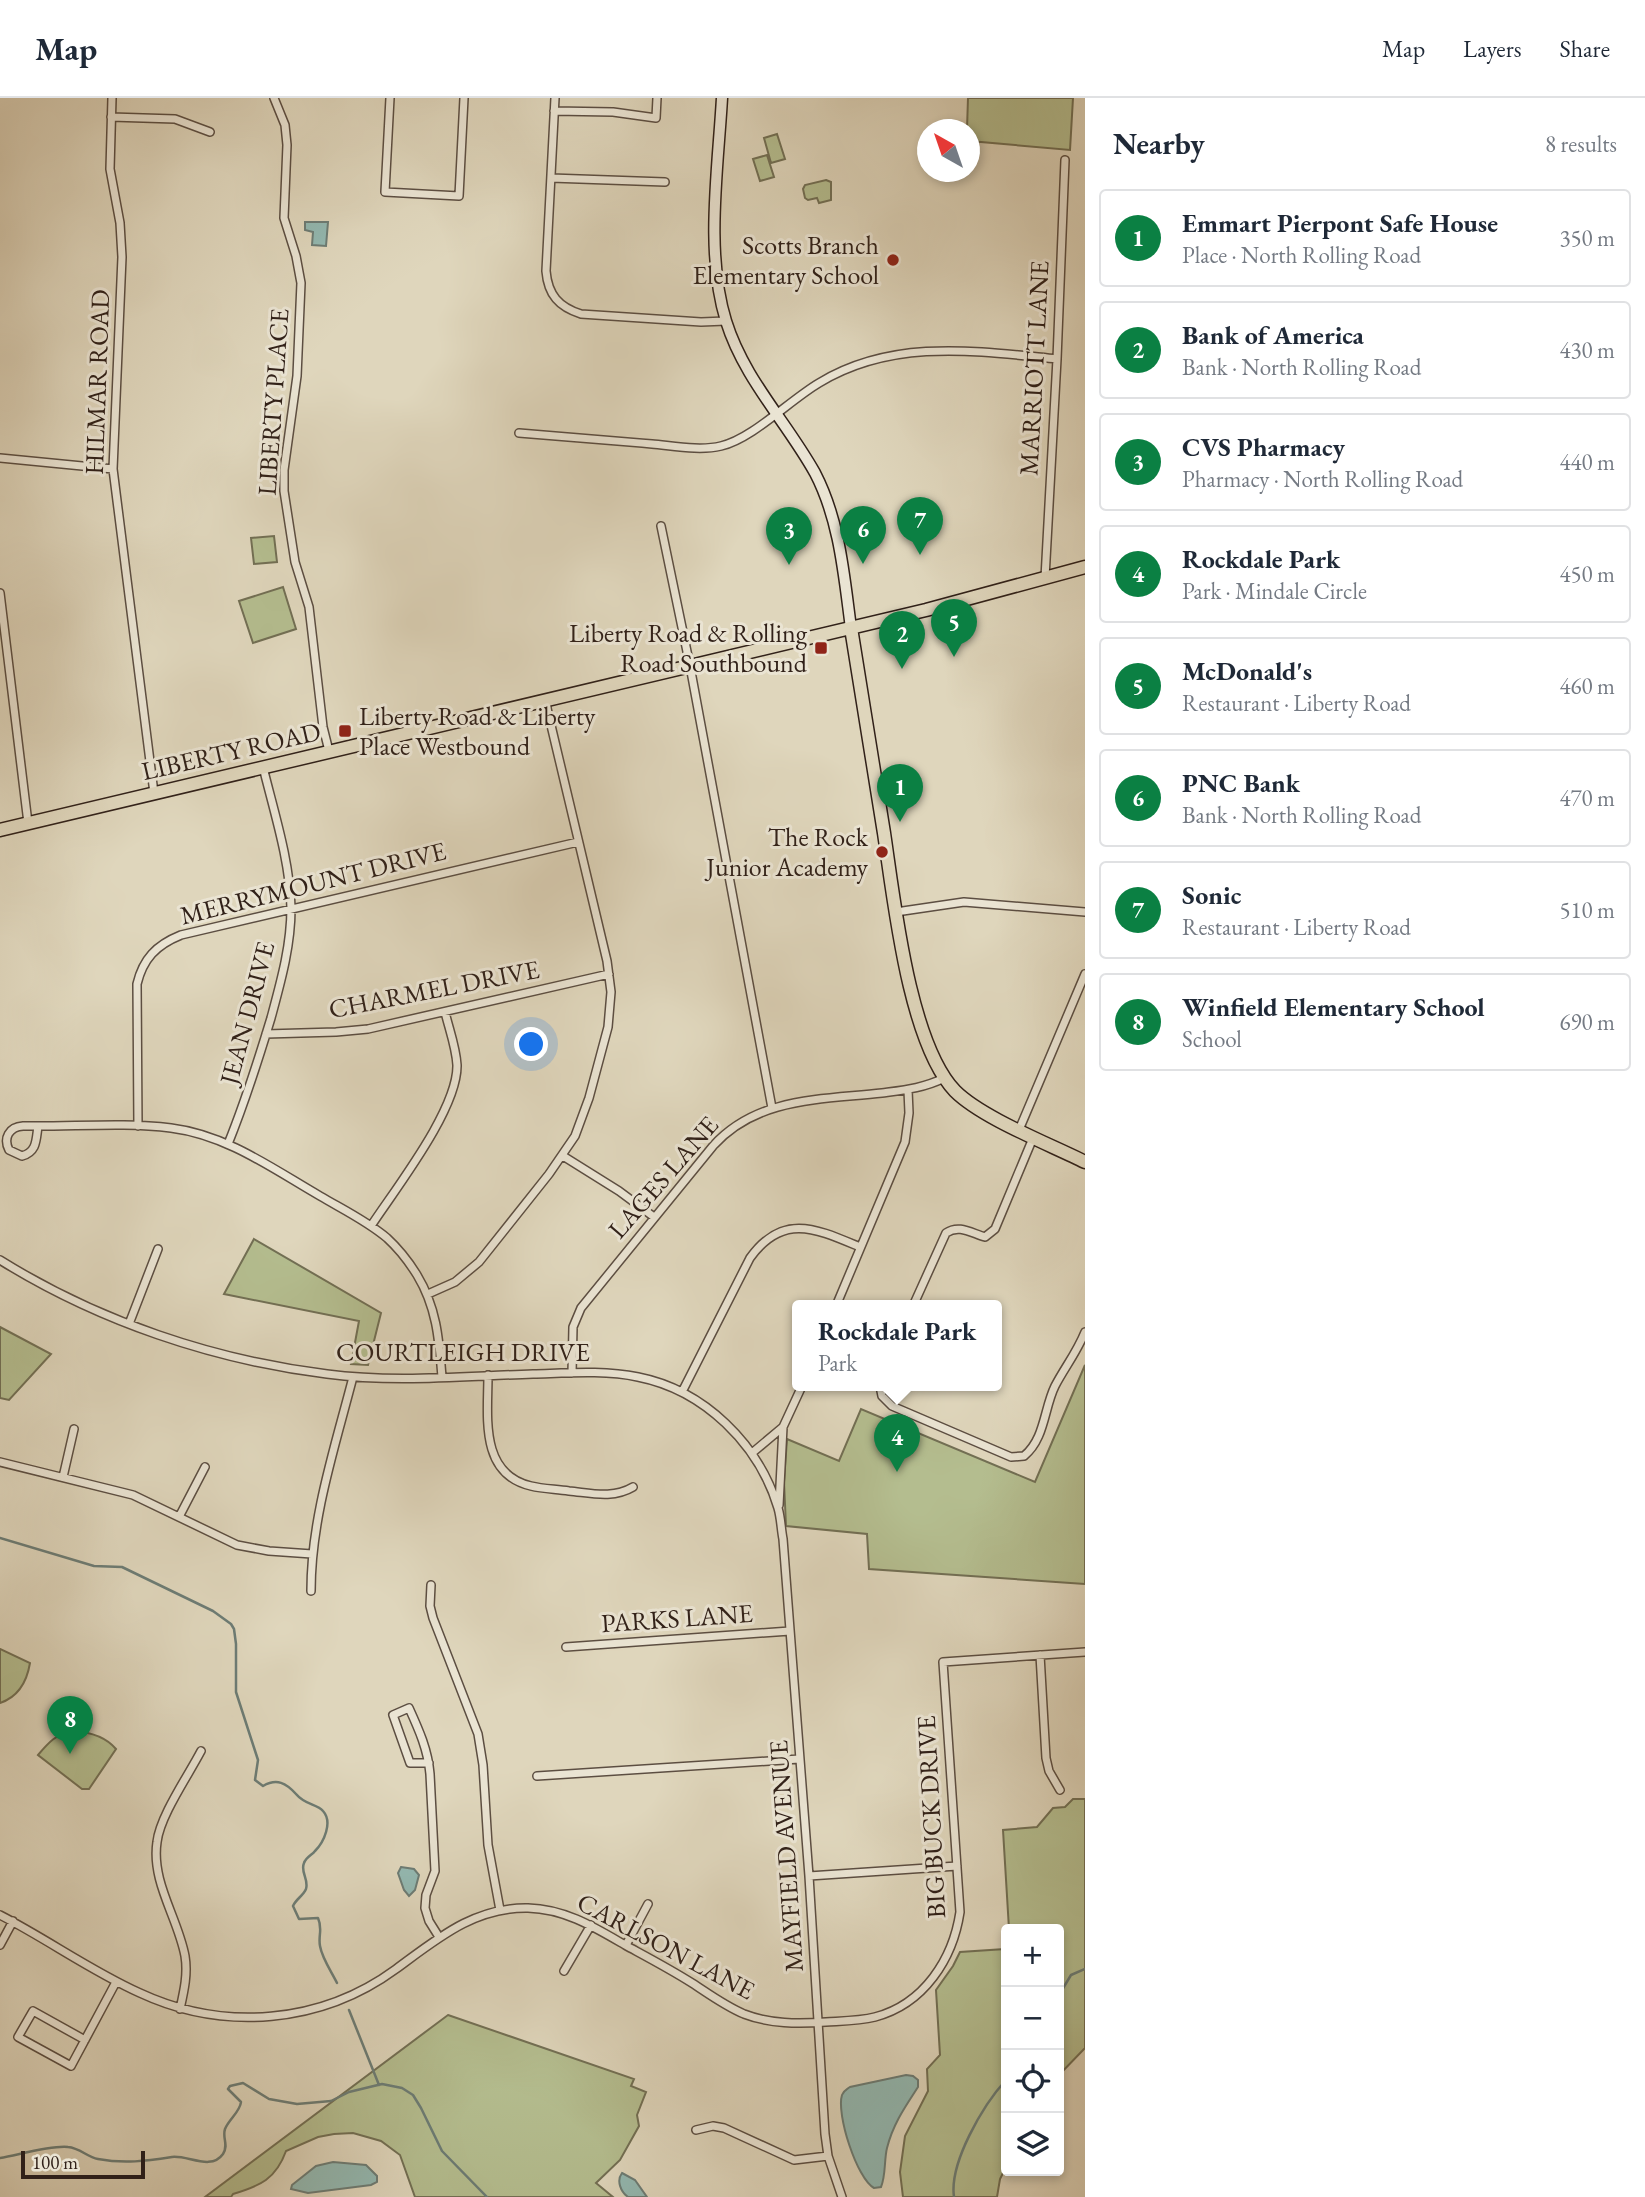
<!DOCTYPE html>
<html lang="en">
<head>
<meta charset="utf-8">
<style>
  :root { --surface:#fff; --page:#f6f6f7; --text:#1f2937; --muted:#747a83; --line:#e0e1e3; --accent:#0b8043 }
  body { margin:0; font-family:"EB Garamond",serif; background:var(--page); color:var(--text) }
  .controls { position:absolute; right:21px; bottom:21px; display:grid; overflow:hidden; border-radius:7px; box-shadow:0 4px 10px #0003 }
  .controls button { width:63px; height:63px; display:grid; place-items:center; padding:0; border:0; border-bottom:2px solid var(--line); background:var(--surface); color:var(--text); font:35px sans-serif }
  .compass { position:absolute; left:917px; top:21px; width:63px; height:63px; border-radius:50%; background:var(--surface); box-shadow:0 4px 10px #0003; rotate:320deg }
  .scale { position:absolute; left:21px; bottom:18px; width:124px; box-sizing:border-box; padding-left:7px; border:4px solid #312119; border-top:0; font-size:19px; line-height:24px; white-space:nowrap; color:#312119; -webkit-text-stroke:5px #eae4d3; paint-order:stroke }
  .you { position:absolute; left:532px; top:947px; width:24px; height:24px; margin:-18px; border:5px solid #fff; border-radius:50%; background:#1a73e8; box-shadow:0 0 0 10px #1a73e833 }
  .badge { display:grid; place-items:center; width:46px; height:46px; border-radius:50%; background:var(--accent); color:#fff; font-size:23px; font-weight:700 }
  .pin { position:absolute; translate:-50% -58px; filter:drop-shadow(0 2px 4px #0008) }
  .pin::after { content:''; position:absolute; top:37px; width:24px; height:21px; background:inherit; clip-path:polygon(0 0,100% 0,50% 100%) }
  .popup { position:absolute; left:792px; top:1202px; width:210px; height:91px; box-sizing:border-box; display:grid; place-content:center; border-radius:7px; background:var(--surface); filter:drop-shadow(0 2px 5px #0005); font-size:23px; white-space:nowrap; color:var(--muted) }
  .popup b { font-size:26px; color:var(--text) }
  .popup::after { content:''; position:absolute; left:50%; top:100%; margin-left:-14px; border:14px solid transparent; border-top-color:var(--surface) }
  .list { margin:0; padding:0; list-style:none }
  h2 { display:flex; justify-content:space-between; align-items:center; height:91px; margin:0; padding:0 28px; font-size:30px }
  h2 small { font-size:23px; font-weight:400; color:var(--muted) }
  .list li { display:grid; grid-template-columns:46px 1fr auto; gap:21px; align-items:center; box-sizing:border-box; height:98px; margin:0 14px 14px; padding:0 14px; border:2px solid var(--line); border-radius:7px }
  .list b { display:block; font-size:26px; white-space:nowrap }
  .list p { margin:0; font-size:23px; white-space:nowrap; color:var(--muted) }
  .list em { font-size:23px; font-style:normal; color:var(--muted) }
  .icon { flex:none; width:38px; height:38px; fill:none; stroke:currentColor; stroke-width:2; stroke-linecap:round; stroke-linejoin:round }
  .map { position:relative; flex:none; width:1085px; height:2099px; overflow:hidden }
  header { display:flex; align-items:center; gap:42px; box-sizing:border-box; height:98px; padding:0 35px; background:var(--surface); border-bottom:2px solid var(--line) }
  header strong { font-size:33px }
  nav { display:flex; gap:38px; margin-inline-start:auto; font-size:24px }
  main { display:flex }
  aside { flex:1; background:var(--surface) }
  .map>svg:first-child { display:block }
  .green { fill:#b4bd8f; stroke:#726f54; stroke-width:2 }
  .water { fill:#93b9b2; stroke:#6c7c75; stroke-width:2 }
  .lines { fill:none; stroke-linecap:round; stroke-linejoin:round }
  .stream { stroke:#6c7c75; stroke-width:2.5 }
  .street-casing { stroke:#5c4e42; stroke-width:10 }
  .secondary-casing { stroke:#312119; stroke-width:13 }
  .primary-casing { stroke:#312119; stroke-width:15 }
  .street { stroke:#eae4d3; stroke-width:7 }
  .secondary { stroke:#eae4d3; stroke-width:10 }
  .primary { stroke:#dfd6bc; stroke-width:12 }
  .poi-dot { fill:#8f2418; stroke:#eae4d3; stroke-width:2.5 }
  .labels { text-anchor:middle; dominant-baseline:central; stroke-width:6; stroke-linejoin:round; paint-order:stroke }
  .poi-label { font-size:26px; fill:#312119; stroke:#eae4d3; text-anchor:end }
  .street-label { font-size:26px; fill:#312119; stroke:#eae4d3 }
</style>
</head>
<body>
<header>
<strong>Map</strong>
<nav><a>Map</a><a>Layers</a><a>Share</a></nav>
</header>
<main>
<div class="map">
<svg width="1085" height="2099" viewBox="0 0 1085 2099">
  <rect width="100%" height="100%" fill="#dfd6bc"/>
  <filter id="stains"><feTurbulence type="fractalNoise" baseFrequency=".00286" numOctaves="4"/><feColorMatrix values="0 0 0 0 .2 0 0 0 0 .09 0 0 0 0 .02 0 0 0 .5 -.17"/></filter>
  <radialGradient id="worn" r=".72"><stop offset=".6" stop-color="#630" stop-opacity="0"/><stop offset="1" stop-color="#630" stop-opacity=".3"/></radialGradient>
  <path class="green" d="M968 0H1073L1070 52 970 43V32L967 31Z
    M777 36 785 61 771 65 764 40Z
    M767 57 774 79 760 83 753 61Z
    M826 82 831 84V102L819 105 817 100 808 102 805 100 803 91 805 87Z
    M274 438 277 464 254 466 251 440Z
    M283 489 296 531 253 545 239 503Z
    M254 1141 381 1215 368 1267 351 1266 359 1223 224 1196Z
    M0 1229 51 1256 9 1302 0 1300Z
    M1085 1267V1486L869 1471 867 1436 786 1428 784 1384 787 1341 839 1363 861 1311 1035 1384Z
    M0 1551 30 1565C27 1583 18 1599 0 1605Z
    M73 1633C89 1634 105 1638 116 1651L89 1691H82L38 1657C48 1645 57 1635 73 1633Z
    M1073 1701H1085V1950L1059 1977V1831H1009L1003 1732 1037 1729 1053 1710 1065 1709Z
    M1006 1847V2069L1000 2081 997 2099H903L900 2074 905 2038 928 1993 927 1971 940 1957 936 1892 953 1868 960 1854 1005 1851Z
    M448 1917 634 1981 631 1988 646 1994 637 2017 639 2028 620 2062 596 2085 613 2099H415L400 2057 381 2043 353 2035 334 2036 318 2039 286 2053C276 2081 260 2088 233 2096L231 2099H205Z"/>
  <path class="water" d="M305 124H328L326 148 312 147 313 134 305 132Z
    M401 1769 414 1771 419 1777 415 1792 409 1798 404 1792 398 1775Z
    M906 1977 913 1978 918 1982V1989C905 2009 893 2026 887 2050 884 2062 886 2077 881 2089L874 2090C857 2081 836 2016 842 1997 844 1992 846 1992 850 1989Z
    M333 2064 366 2067 377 2078V2084L371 2087 308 2095 291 2091 292 2087 316 2068Z
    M622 2075 635 2082 647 2099H628C621 2094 616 2083 622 2075Z"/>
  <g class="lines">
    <path class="stream" d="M0 1440 94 1468 122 1469 213 1513 231 1526 234 1531 236 1546V1594L258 1662 255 1682 263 1688C277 1680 286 1685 296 1696 305 1707 317 1706 323 1713 333 1724 324 1744 315 1753 312 1757 306 1759 304 1765 300 1774 309 1781 306 1791 303 1798 296 1801 293 1808L299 1821 318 1820C323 1831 318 1837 320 1848 322 1860 331 1873 337 1885
      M1059 1897 1071 1877 1085 1871
      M349 1912 379 1987
      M0 2060C18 2057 51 2047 68 2049 80 2050 87 2059 98 2061 124 2066 146 2063 172 2059 188 2057 211 2073 223 2056 229 2047 222 2040 225 2031 229 2021 240 2014 241 2004L228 1991 230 1988 243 1985 269 2001 297 2006 331 2003 349 1994 382 1986 402 1990 413 1997 421 2010 442 2053 487 2099
      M954 2099C949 2065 983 2007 1006 1982"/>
    <defs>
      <path id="street" d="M112 0 110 71 120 125 122 159 113 371 154 695
        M274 0 285 27 287 47 284 120 296 158 301 185 297 278 284 372V393L295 464 309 509 323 629 329 653
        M390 0 385 94 459 98 464 0
        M555 0 546 173C548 197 559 209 581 216L701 224 726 223
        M554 13 613 14 656 20 657 0
        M111 19 175 21 210 34
        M551 80 665 84
        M519 335C564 339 608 342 652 346 674 348 700 353 721 348 752 341 790 302 819 285 893 240 976 253 1057 261
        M0 360 113 371
        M661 428 690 568 772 1010
        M1045 480 1057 261 1065 62
        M0 495 28 725
        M896 814 964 804 1085 814
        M266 936 336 934 368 931 609 876
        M38 1028C36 1042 37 1054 22 1058L9 1052C3 1040 9 1029 23 1028 72 1029 123 1024 171 1030 227 1037 273 1071 320 1098 342 1111 367 1123 387 1140 399 1151 409 1164 417 1177 437 1210 439 1242 442 1279
        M138 1028 137 886C143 861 156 847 181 837L578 744
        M1019 1032 1085 876
        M228 1046C245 1004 258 963 271 920 281 883 291 848 291 810 290 763 274 714 263 669
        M563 1058 619 1093 654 1119
        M371 1128C396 1090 458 1011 457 967 456 949 449 931 445 914
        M0 1162C98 1223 213 1262 327 1276 395 1285 465 1278 533 1276 568 1275 604 1272 638 1279 704 1292 759 1346 778 1410 781 1420 781 1431 783 1441L809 1778 825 2036 828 2058 842 2099
        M428 1196 455 1184 479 1164 549 1076 575 1038 589 1000 608 929 611 894 607 863 545 602
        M836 1208 905 1044 909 1015 908 992
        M913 1208 946 1135C959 1126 971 1135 985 1139L995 1131 1033 1040
        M129 1226 158 1151
        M572 1275 573 1229 581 1210 713 1048C757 999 821 1002 882 995 904 992 924 990 944 980
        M488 1277C488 1318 479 1376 531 1388 543 1391 556 1391 569 1393 591 1395 613 1401 633 1389
        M880 1288 882 1298 892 1308 1011 1359 1024 1358C1045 1341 1044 1310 1055 1288 1065 1269 1077 1254 1085 1234
        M682 1294 750 1160C783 1114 817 1131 860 1149
        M752 1355 783 1329 802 1288
        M0 1364 133 1397 237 1447 269 1453 312 1456
        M63 1379 74 1331
        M779 1407 783 1329
        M179 1419 205 1369
        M431 1487 430 1508 433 1520 478 1636 483 1667 488 1747 500 1812
        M311 1493C311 1420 335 1349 353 1279
        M566 1549 790 1533
        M1040 1557 1046 1660 1049 1673 1060 1692
        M429 1665H410L393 1617 409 1610C419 1632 428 1652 430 1676L435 1773 426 1797 425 1810 429 1823 439 1839
        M537 1678 799 1661
        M809 1778 957 1768
        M0 1817C47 1841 91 1873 140 1895 224 1934 321 1926 396 1871 437 1841 474 1809 528 1810 565 1811 594 1829 625 1847 647 1859 670 1871 692 1885 709 1896 725 1908 744 1916 770 1926 798 1926 826 1924 842 1923 859 1923 875 1919 924 1906 953 1861 960 1814L943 1564 1085 1554
        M0 1847 13 1823
        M626 1847 648 1806
        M564 1873 591 1827
        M180 1911C184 1893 188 1876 185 1858 178 1820 151 1784 157 1744 160 1718 188 1678 201 1653
        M85 1942 33 1913 18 1939 71 1968 116 1884
        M696 2032 713 2028 724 2030 794 2062 828 2058"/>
      <path id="secondary" d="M722 0C718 71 705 155 726 223 744 281 786 323 815 375 840 423 844 478 851 530"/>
      <path id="primary" d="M851 530C862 599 873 667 884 735 894 802 909 945 955 993 982 1020 1049 1046 1085 1064
        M0 732 926 512 1085 469"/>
    </defs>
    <use href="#street" class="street-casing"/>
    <use href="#secondary" class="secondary-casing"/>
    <use href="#primary" class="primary-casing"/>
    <use href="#street" class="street"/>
    <use href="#secondary" class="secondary"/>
    <use href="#primary" class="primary"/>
  </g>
  <g class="poi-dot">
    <circle cx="893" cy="162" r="7"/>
    <rect x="814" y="543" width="14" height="14" rx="3.5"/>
    <rect x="338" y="626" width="14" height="14" rx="3.5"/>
    <circle cx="882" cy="754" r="7"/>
  </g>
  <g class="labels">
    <g class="poi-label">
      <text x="879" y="147">Scotts Branch<tspan x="879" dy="30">Elementary School</tspan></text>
      <text x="807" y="535">Liberty Road &amp; Rolling<tspan x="807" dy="30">Road Southbound</tspan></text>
      <text x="359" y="618" text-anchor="start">Liberty Road &amp; Liberty<tspan x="359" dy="30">Place Westbound</tspan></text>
      <text x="868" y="739">The Rock<tspan x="868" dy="30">Junior Academy</tspan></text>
    </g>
    <g class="street-label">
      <text transform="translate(1034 270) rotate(-87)">MARRIOTT LANE</text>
      <text transform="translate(97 284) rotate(-88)">HILMAR ROAD</text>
      <text transform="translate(273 304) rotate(-86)">LIBERTY PLACE</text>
      <text transform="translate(231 653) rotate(-13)">LIBERTY ROAD</text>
      <text transform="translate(313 785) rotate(-14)">MERRYMOUNT DRIVE</text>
      <text transform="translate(434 891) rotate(-11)">CHARMEL DRIVE</text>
      <text transform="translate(247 915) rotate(-75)">JEAN DRIVE</text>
      <text transform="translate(663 1079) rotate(-49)">LAGES LANE</text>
      <text x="463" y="1254">COURTLEIGH DRIVE</text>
      <text transform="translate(677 1520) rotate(-4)">PARKS LANE</text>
      <text transform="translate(931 1719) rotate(-93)">BIG BUCK DRIVE</text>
      <text transform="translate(786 1758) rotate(-94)">MAYFIELD AVENUE</text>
      <text transform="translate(666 1848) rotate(28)">CARLSON LANE</text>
    </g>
  </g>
  <rect width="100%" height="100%" filter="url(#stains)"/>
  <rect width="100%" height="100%" fill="url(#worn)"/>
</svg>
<div class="controls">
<button>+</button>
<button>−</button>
<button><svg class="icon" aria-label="locate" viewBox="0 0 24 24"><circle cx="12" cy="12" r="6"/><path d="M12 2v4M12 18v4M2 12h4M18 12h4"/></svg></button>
<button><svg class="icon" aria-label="layers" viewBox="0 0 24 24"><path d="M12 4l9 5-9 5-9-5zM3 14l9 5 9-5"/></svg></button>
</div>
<svg class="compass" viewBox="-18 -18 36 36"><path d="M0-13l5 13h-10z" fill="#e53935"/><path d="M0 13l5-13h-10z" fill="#747a83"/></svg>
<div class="scale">100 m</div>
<div class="you"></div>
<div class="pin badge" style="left:900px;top:724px">1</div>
<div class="pin badge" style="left:902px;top:571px">2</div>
<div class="pin badge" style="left:789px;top:467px">3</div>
<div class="pin badge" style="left:897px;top:1374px">4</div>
<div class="popup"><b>Rockdale Park</b>Park</div>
<div class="pin badge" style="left:954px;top:559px">5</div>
<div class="pin badge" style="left:863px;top:466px">6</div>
<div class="pin badge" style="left:920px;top:457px">7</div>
<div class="pin badge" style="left:70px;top:1656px">8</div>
</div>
<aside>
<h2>Nearby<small>8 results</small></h2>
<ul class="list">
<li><span class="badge">1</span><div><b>Emmart Pierpont Safe House</b><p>Place · North Rolling Road</p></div><em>350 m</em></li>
<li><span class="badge">2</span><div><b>Bank of America</b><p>Bank · North Rolling Road</p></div><em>430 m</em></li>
<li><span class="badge">3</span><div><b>CVS Pharmacy</b><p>Pharmacy · North Rolling Road</p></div><em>440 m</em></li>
<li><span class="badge">4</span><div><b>Rockdale Park</b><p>Park · Mindale Circle</p></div><em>450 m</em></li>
<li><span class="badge">5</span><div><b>McDonald's</b><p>Restaurant · Liberty Road</p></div><em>460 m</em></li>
<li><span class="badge">6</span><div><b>PNC Bank</b><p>Bank · North Rolling Road</p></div><em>470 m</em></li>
<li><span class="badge">7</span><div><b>Sonic</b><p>Restaurant · Liberty Road</p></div><em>510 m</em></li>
<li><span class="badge">8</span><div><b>Winfield Elementary School</b><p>School</p></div><em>690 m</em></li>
</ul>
</aside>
</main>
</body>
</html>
